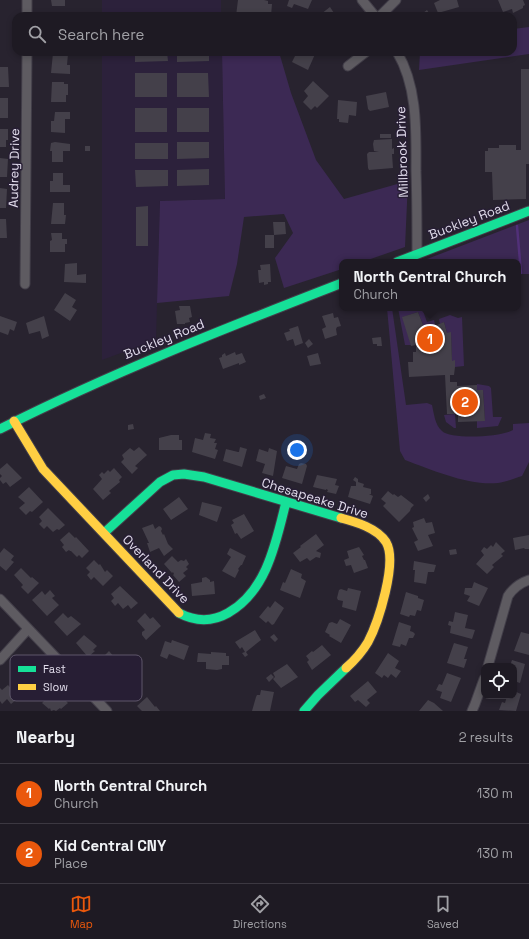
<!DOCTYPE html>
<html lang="en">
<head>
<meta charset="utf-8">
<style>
  :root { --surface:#1e1a23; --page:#2b2730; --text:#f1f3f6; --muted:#a1a1a6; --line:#3c3841; --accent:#ea580c }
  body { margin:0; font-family:"Space Grotesk",sans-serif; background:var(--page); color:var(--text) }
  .controls { position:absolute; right:12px; bottom:12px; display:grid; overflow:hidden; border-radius:8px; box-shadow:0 2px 6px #0003 }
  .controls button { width:36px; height:36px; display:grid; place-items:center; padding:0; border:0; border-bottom:1px solid var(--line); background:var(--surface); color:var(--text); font:20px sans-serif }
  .you { position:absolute; left:297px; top:450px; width:14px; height:14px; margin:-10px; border:3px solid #fff; border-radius:50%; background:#1a73e8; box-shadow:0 0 0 6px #1a73e833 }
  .badge { display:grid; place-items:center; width:26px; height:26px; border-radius:50%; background:var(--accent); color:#fff; font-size:13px; font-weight:700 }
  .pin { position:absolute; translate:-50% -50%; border:2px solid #fff; box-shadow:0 1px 4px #0006 }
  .popup { position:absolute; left:339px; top:259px; width:182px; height:52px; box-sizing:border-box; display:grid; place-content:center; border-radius:8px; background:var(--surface); filter:drop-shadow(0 1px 3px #0005); font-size:13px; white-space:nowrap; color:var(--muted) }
  .popup b { font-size:15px; color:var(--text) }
  .popup::after { content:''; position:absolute; left:50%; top:100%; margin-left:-8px; border:8px solid transparent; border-top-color:var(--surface) }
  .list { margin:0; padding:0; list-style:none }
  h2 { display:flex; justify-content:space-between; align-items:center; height:52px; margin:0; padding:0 16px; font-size:17px }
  h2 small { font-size:13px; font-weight:400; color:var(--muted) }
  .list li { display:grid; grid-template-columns:26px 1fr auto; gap:12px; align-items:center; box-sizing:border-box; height:60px; padding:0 16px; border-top:1px solid var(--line) }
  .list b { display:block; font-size:15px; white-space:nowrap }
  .list p { margin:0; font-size:13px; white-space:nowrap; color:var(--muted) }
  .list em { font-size:13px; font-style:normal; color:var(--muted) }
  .icon { flex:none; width:22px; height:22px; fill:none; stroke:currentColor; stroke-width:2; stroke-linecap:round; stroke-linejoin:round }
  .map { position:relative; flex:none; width:529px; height:711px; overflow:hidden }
  .search { position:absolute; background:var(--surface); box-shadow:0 2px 6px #0003; left:12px; right:12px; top:12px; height:44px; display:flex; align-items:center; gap:10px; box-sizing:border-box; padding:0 14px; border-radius:12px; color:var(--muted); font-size:15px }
  .sheet { height:172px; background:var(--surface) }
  nav { display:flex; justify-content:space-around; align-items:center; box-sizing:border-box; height:56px; border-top:1px solid var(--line); background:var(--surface); font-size:11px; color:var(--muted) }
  nav a { display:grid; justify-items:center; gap:2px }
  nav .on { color:var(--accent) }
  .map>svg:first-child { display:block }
  .built { fill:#2c213b }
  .green { fill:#3c2954 }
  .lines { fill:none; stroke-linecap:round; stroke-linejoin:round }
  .stream { stroke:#513078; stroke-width:2.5 }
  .building { fill:#44404a }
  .street-casing { stroke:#423e49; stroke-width:11 }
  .fast-casing { stroke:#423e49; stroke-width:11 }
  .slow-casing { stroke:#423e49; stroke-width:11 }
  .street { stroke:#5e5b61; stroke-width:9 }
  .fast { stroke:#16e098; stroke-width:9 }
  .slow { stroke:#ffcf43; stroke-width:9 }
  .labels { text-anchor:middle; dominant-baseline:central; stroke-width:3; stroke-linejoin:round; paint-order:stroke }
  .street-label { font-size:13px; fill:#e2ddec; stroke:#271e34 }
  .key { fill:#271e34; stroke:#5f576b; stroke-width:1 }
  .key-label { font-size:11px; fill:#e2ddec }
</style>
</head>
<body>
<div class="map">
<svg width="529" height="711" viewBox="0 0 529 711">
  <rect width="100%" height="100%" fill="#28232f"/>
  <path class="built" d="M102 0H221V16H102Z
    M102 52H222L225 199 160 201 156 340 102 360Z"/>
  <path class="green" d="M529 27V54L419 70 420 52H513V29Z
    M222 52H279L291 93 316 160 344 199 408 181 405 247 362 262H342V269L284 288 275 258 293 233 284 214 244 217 237 264 229 296 157 303 160 201 225 199Z
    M529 220V274H518V262H425L427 259Z
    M387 308H392L406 405 427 403 432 405C434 414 435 425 442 431 451 440 502 437 513 430V424L529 423V462L522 476C515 478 506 482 498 483 469 486 432 470 405 460L400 451Z
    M398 308H422L427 322 434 320 435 325 425 330 418 312 403 317 411 345H405Z
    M450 315 458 318 462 317 464 366 455 367V361H452L451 333H447L444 322 440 324 439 319Z
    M477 384 489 386 491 388 493 417H502L498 426 477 428V421H485L483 390H477Z
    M455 414 456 428H454L446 422 444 415Z"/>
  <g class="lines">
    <path class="stream" d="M517 226 521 273"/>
  </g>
  <path class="building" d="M51 0H65V6H52Z
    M238 0H264L268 1V4H272L271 16H236Z
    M289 0H312L308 9 294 4 292 8 287 6Z
    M440 0H457L459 7 438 13 434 3Z
    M498 0H523L525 5 523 6V8L513 13 512 9 503 12Z
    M330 7 334 13 335 12 338 16H323L321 14Z
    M427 10 431 16H419Z
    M70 12V16H58V13Z
    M135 14H167V16H135Z
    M176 14H208V16H176Z
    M135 52H167L168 61 135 62Z
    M177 52H209V61L177 62Z
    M295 52H316L308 70 292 62 296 54Z
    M53 53 68 54 67 65H70V74L51 73Z
    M0 67H8L9 87H0Z
    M521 69H529V164H526V199L493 200 492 172H485V151H488V148H499V145H516V150H521Z
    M135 73H167V97H135Z
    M177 73H208L209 97H177Z
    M313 81 329 96 317 108 315 106 311 110 303 102 308 96 304 91Z
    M52 82H64V84H68V95H66V102H51Z
    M386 92 389 107 370 111 368 109 366 96Z
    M0 98H8V118H0Z
    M338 100 357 102 356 116 349 115 348 123 339 122V119H337Z
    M135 108H167V132H135Z
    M177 108H209V132H177Z
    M55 112H70V119H65V133L51 132V121H54Z
    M0 129H8V140H6V147H0Z
    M380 134H391V138H380Z
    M392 139V149L394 148V154H392L393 168 369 170 368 168 367 154 369 152H379L374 151 373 144 374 140Z
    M55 142 70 144V151H63V162H52V151H50L51 143Z
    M177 142H209V158L177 159Z
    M135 143H168V159H135Z
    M85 146H90V151H85Z
    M0 158 8 159 7 177H0Z
    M209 169V185L177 186V170Z
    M135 170H168V186L136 187Z
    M53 173H63V185H70V192H50V181H53Z
    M0 188 7 189 6 208H0Z
    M53 203H64V215H66L65 224H51Z
    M148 206V246H136V207Z
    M0 219H6L7 238H0Z
    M273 222H285L286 234 274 235Z
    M51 233H62V239H67V244H65V252H50V241L52 240Z
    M265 235H274V248H265Z
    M77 263V275L86 274V283L64 282 65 264Z
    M270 264 271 282H268V284L264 285V282L259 283 258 270H261L260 265Z
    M65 293 76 300 72 307 77 310 70 321 54 310Z
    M179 306H190L192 317 189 318 190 322 185 323V324H177L175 311 180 310Z
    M418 312 425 330 444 322 447 333 451 332 452 361 455 360V367L454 375H450V382H457V386L477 385V390H483L485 421 458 422V414H447L445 375 409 377 408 362H413V352H416V345L411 346 402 317Z
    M333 313 334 318 338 317 341 326 337 327 336 329 337 335 325 339 322 329 326 327 322 316Z
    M0 316 17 322 14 331 10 329 8 335 0 332Z
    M44 316 49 336 42 339 40 331 29 334 26 323Z
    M298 326 303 343 295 346 293 339 287 341 284 333 290 331 289 329Z
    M381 337 382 346H377V344H373L372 338Z
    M309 339 313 344 308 348 305 343Z
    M235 352 236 355 242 353 246 362 239 365V363L223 369 219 358 222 357V355L225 353 226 356Z
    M318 353 321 364 310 366 307 356Z
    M264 394 266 398 260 400 259 396Z
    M133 424 134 429 128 430V425Z
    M205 433 211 434 210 438 216 439 214 443H217L215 449 218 450 215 459 192 452 195 438 203 440Z
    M171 435H179V440H182V450H159V438Z
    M139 447 147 455 135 466 138 468 132 474 121 462 124 459 122 455 130 448 134 451Z
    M240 447 247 449 242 467 223 461 226 449 238 452H239Z
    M269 448 277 451 273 476 262 473 265 464 256 461 259 449 268 452Z
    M7 463 22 478 10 487 6 482 3 484 0 480V478L2 476 0 474V469Z
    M301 463 306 464 307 466 302 484 282 478 286 466 297 469 299 464Z
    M114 468 122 477 119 480 120 482 109 491 111 493 103 500 93 489 102 479 99 475 102 472 104 474 108 470 110 472Z
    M317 475 337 479 335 485 339 486 336 494 327 492 328 490 326 489V490L313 487Z
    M355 477 358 479V482L364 484 363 487 371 489V494H369L373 496 370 504 348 497 351 486H356V482L353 480Z
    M29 487 43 502 32 512 30 511 26 515 19 508 25 503 18 497Z
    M388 491 393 495 394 494 398 497 401 495 414 505 411 508 410 511 399 522 383 506 386 503 381 499Z
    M428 494 430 498 426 502 423 498Z
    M179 497 188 509 171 520 163 509Z
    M202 502 222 507 217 522 199 515Z
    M48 508 65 525 59 530 57 529 53 532 47 526 44 529 39 524 42 521 39 517Z
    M244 514 254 531 241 539 237 533 235 534 231 525 234 523 232 520Z
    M424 518 426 523 432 522 435 533 428 535 433 546 418 551 414 542 418 540 412 528 414 527 413 522Z
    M153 524 155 529 159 526 161 527 162 529 161 531 163 535 164 534 168 544 173 549 164 556 159 548 150 552 147 543H149L142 528Z
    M69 532 75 538 76 537 89 551 82 558 79 555 77 557 71 551H70L69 550 66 552 62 547 64 545 60 540Z
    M316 534 324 545 316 551 321 553 320 558 316 557 310 561 307 558 300 562 293 553 301 547 300 546Z
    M529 535V549H525L524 548 515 550 513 538Z
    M496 542 505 551 501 554 503 556 492 565 494 567 487 574 476 564 484 555 481 551 484 547 487 549 491 545 493 547Z
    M359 547 364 555 362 556 364 560H365L368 568 354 573 351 565 346 566 344 560 349 558 347 551Z
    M4 548 14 556 11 560 14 562 6 571 0 566V553Z
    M230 548 246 556 242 565H241L238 569 239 570 235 578 222 571 231 557 227 554Z
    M456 549 457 554 450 555 449 550Z
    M172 556 178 562 181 560 184 561 186 559 189 564 186 567 188 569 183 573 186 576 179 582 173 575 174 574 173 572 172 573 164 564Z
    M94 560 99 565 100 564 105 572 107 570 113 576 103 586 94 577 91 580 87 575 90 572 86 568Z
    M414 561 436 565 434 572H428L426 584 414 582 415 570H413Z
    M21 568 31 578 32 577 39 583 28 594 21 587 23 585 14 575Z
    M291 569 302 574 301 578 306 581 300 598 280 590 283 582 285 583Z
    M206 577 210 580V582L214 581 215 594 192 596 191 584 202 582V578Z
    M474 582 488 588 479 606 467 601 470 596 464 594 465 588H472Z
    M120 586 138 603 131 609 128 605 123 609 118 603 115 606 111 601 114 598 111 594Z
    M348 588 361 591 356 611 342 607 343 601 338 600 337 598 339 590 341 589 347 591Z
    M50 590 55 596 52 598 59 605 47 616 32 600 42 591 45 595Z
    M406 592 418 596V598L424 600 421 611 417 610 415 616 410 615 409 617 400 614Z
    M275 601 284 608 274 624 272 625 268 621 266 623 259 617 268 606 270 608Z
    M455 612 468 615 465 628 475 630 472 639 450 633 451 626 448 625 449 621 453 622Z
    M63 613 68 618 71 616 81 624 67 636 54 622Z
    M145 613 150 619 153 617 161 626 146 640 142 635V632L145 630 137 621Z
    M340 619 351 625 341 643 329 636 330 635 325 632 329 623 332 622 337 624Z
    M399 622 411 626 410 631 413 632 415 634 413 638H409L406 646 401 644 400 647 392 645Z
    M255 630 261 640 246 652 248 655 245 657 242 653 245 652 242 647 240 649 235 642Z
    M521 632 529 634V655L514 651Z
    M274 634 278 639 275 642 270 637Z
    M84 635 97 646 93 650 95 651 88 657 76 643Z
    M172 640 189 646 184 660 169 654 167 659 160 656 165 641 171 643Z
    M454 643 468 647 464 659H467L464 668 447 663Z
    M322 645 331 655 312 670 307 662 309 660 306 656 312 651 313 652Z
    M109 651 115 658 110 662 118 671 109 680 95 665Z
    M211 652 226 653V656H229V665H222V669L217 670 206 669V662H197L198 653 211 654Z
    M388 653 399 661 395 668 401 671 396 678 391 674 388 678 384 675 382 678 375 673Z
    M512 660 525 664 520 683 514 681V666H510Z
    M30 663 41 674 34 680 37 683 32 687 28 683 23 688 15 680 26 671 23 669Z
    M287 664 298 677 281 688 273 679 275 677 273 673Z
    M447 673 461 678 451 702 440 698 442 692 436 690 439 684 442 685Z
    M129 674 133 679 136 676 140 680 137 683 139 685 133 691 136 693 129 700 123 694 128 689 121 683Z
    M271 674 274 677 269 682 266 678Z
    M368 681 377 692 367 700 370 703 366 707 358 700 355 702 350 696Z
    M8 685 15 693 12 696 16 700 11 704 7 699 2 704 0 701V688L2 690Z
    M55 690 68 703 61 709 60 708 56 711 54 710 51 711 50 708 49 709 42 703Z
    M261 690 274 692 270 711H252L256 697 257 695H260Z
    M514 691 521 694 516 711 499 710 502 702 505 703 507 696H514Z
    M147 697 155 707 156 706 160 711H142L137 706Z
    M428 700 434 703 443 711H419Z"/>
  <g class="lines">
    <defs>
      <path id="street" d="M27 0V16
        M362 0 375 16
        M380 16 396 0
        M397 52C418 87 416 132 416 171 417 199 417 226 417 254
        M348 66 366 52
        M25 284 27 52
        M0 599 107 711
        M0 660 28 629
        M488 666 508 596C514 587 520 583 529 580
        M472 711 475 704 484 679"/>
      <path id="fast" d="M397 262 529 211
        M0 429C111 373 226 328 342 283
        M104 533 160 482 173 475 184 474 204 477 341 518
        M179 613C196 622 212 622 228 613 267 591 276 542 286 502
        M304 711 318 695 346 668"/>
      <path id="slow" d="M14 421 43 469 179 613
        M341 518C356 522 377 528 386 542 398 562 378 623 368 642 362 652 354 661 346 668"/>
    </defs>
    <use href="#street" class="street-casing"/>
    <use href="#fast" class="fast-casing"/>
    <use href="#slow" class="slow-casing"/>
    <use href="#street" class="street"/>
    <use href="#fast" class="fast"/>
    <use href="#slow" class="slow"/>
  </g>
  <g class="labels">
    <g class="street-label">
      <text transform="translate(402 152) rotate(-92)">Millbrook Drive</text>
      <text transform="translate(14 168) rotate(-89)">Audrey Drive</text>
      <text transform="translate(469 220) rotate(-21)">Buckley Road</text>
      <text transform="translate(164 339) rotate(-22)">Buckley Road</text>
      <text transform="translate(315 498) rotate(17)">Chesapeake Drive</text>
      <text transform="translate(156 569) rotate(46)">Overland Drive</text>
    </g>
  </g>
  <rect x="10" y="655" width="132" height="46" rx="6" class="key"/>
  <rect x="18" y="666" width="18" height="6" fill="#16e098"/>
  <rect x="18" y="684" width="18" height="6" fill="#ffcf43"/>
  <g class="key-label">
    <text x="43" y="673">Fast</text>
    <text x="43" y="691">Slow</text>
  </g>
</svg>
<div class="controls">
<button><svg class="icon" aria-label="locate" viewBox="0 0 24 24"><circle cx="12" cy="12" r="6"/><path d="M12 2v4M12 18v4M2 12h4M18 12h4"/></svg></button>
</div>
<div class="you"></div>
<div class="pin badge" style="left:430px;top:339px">1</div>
<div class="popup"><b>North Central Church</b>Church</div>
<div class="pin badge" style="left:465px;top:402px">2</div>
<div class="search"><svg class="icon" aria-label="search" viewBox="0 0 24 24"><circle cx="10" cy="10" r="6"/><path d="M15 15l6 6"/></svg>Search here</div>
</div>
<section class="sheet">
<h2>Nearby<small>2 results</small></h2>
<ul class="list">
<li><span class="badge">1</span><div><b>North Central Church</b><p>Church</p></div><em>130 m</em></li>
<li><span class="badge">2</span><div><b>Kid Central CNY</b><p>Place</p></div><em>130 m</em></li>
</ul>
</section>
<nav>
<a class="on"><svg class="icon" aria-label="map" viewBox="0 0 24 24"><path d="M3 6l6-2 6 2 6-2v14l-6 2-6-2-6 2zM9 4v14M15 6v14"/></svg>Map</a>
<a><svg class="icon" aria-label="directions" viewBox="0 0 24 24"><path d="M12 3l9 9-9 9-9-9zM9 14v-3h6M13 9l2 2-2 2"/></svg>Directions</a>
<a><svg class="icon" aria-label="saved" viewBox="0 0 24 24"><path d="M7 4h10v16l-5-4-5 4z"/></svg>Saved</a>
</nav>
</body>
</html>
